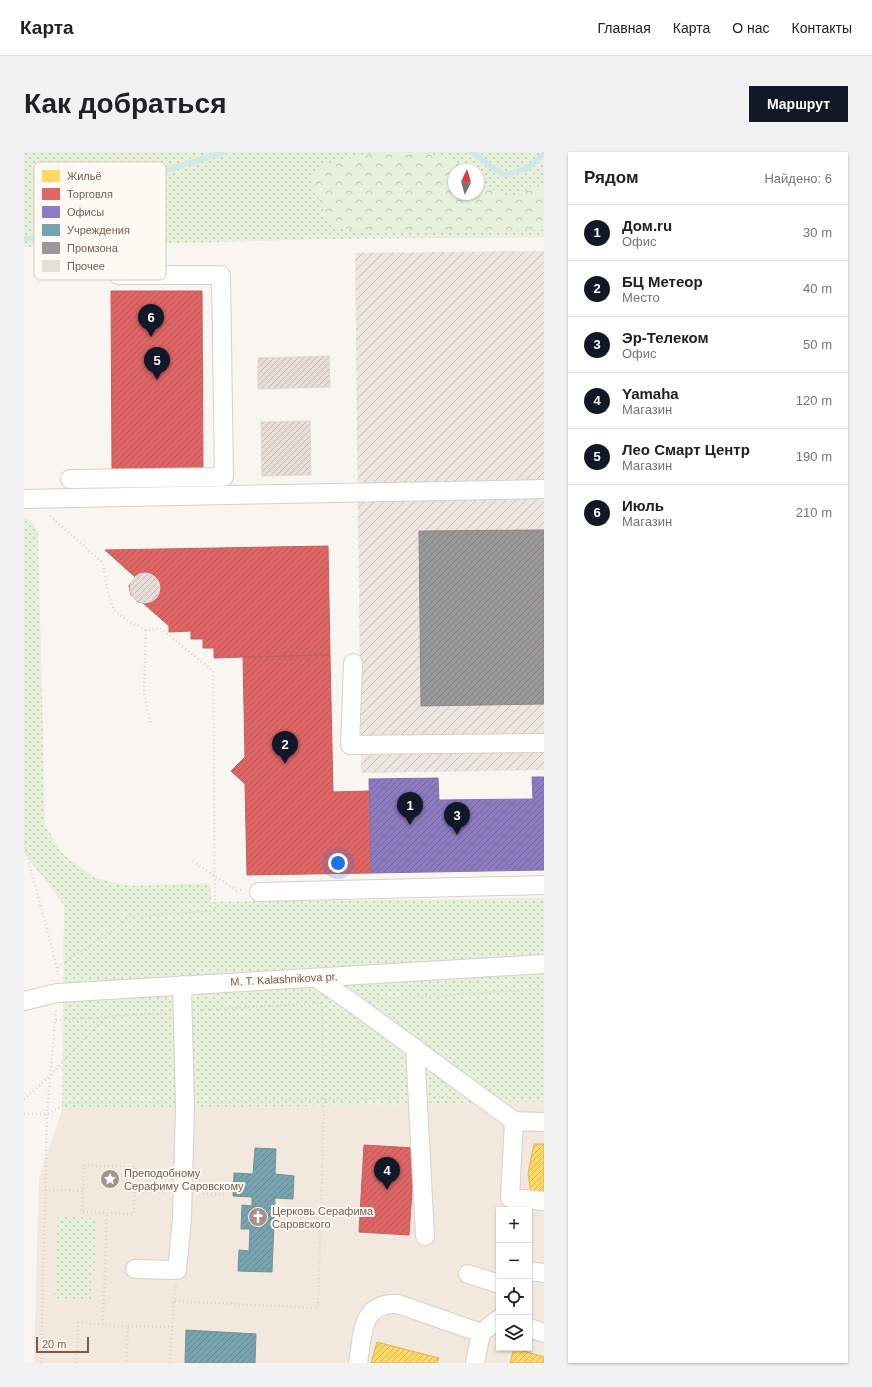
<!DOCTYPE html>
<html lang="ru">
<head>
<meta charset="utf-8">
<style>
  :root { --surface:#fff; --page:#f2f2f2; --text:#202124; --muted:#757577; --line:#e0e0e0; --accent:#111827 }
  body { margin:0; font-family:Helvetica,sans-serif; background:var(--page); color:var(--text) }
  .controls { position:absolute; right:12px; bottom:12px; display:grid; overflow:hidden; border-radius:0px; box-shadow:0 1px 3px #0004 }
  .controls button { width:36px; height:36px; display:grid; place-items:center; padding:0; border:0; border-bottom:1px solid var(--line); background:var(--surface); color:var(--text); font:20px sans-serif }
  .compass { position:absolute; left:424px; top:12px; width:36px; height:36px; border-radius:50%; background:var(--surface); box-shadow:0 1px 3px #0004; rotate:5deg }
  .scale { position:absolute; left:12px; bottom:10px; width:53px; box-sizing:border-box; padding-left:4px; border:2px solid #7a5c4d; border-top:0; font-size:11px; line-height:14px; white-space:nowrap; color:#7a5c4d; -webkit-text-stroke:3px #fffaf3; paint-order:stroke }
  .you { position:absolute; left:314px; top:711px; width:14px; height:14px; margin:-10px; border:3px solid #fff; border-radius:50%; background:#1a73e8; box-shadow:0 0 0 6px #1a73e833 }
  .badge { display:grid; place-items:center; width:26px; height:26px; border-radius:50%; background:var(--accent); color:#fff; font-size:13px; font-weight:700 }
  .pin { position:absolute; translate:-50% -33px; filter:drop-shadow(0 1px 2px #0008) }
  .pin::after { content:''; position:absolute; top:21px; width:14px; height:12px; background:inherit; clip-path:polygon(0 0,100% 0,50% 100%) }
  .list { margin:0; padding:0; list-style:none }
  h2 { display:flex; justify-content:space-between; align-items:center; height:52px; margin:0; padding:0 16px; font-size:17px }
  h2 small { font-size:13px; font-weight:400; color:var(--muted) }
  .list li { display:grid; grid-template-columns:26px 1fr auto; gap:12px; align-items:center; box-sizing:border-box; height:56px; padding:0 16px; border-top:1px solid var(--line) }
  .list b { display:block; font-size:15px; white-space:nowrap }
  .list p { margin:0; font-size:13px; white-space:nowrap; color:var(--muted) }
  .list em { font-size:13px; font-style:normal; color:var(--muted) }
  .icon { flex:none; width:22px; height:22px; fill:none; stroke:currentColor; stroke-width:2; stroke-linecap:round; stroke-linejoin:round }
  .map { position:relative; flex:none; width:520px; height:1211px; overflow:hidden; border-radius:0px }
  header { display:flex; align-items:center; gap:24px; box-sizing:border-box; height:56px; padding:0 20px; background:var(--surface); border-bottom:1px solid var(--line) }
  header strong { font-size:19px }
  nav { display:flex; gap:22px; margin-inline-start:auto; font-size:14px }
  .intro { display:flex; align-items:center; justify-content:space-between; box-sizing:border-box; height:96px; padding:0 24px }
  h1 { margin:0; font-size:28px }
  .button { padding:10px 18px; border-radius:0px; background:var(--accent); color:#fff; font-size:14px; font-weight:700 }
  main { display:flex; gap:24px; padding:0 24px }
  aside { flex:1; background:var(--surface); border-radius:0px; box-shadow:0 1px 3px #0004 }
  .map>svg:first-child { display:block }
  .residential { fill:#f2e8de; fill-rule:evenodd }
  .industrial { fill:url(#industrial-furrows) }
  .green { fill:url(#green-dots); fill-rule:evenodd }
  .forest { fill:url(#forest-crowns) }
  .homes { fill:url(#homes-hatch); stroke:#d7b45e }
  .shops { fill:url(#shops-hatch); stroke:#c1635e }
  .offices { fill:url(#offices-hatch); stroke:#8872a0 }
  .public { fill:url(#public-hatch); stroke:#778f92 }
  .industry { fill:url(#industry-hatch); stroke:#908782 }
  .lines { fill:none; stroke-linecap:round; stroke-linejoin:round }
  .stream { stroke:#d0e8ea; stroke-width:5.5 }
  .building { fill:url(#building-hatch); stroke:#e2d8d2 }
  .minor-casing { stroke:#d7d1cb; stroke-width:20 }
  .path { stroke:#dcd5d0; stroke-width:2.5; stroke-dasharray:1 3; stroke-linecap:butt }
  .minor { stroke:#fefefd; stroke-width:18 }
  .labels { text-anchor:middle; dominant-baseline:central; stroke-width:4; stroke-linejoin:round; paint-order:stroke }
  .street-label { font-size:11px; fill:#7a5c4d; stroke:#fffaf3 }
  .poi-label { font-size:11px; fill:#7a5c4d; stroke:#fffaf3; text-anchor:start }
  .key { fill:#fffaf3; stroke:#d7cbc1; stroke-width:1 }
  .key-label { font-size:11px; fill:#7a5c4d }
</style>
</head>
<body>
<header>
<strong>Карта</strong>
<nav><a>Главная</a><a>Карта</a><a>О нас</a><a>Контакты</a></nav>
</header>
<div class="intro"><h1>Как добраться</h1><a class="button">Маршрут</a></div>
<main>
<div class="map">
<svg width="520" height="1211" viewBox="0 0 520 1211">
  <defs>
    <pattern id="industrial-furrows" width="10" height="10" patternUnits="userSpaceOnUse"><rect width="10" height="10" fill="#ede5e0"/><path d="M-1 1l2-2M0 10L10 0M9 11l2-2" fill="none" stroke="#c5bdb8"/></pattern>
    <pattern id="green-dots" width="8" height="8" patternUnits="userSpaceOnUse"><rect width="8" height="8" fill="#e7f0db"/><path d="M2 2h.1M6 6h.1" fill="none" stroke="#c0c6b4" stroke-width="1.8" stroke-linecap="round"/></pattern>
    <pattern id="forest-crowns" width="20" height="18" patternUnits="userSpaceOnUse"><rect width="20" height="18" fill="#e7f0db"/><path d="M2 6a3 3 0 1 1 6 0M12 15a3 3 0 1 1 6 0" fill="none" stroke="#c0c6b4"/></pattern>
    <pattern id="homes-hatch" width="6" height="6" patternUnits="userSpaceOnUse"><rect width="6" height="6" fill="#ffd966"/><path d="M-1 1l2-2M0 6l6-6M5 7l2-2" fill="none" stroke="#d3b356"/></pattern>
    <pattern id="shops-hatch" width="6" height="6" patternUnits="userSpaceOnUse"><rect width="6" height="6" fill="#e06666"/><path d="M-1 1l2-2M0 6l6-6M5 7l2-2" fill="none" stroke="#bb5756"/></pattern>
    <pattern id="offices-hatch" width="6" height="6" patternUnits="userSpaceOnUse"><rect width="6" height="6" fill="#8e7cc3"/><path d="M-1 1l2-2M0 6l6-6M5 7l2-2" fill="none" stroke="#746498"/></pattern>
    <pattern id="public-hatch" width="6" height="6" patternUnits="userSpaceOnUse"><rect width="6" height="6" fill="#76a5af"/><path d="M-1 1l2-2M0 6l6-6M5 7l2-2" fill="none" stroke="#668a91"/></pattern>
    <pattern id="industry-hatch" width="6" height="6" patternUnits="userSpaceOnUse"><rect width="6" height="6" fill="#999"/><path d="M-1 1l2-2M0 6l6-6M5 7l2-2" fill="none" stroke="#82807f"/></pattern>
    <pattern id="building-hatch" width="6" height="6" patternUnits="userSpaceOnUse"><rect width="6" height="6" fill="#e6ded7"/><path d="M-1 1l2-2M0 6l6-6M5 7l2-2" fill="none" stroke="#bfb7b1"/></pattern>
  </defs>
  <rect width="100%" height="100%" fill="#f9f5f0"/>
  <path class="residential" d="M520 950V1211H10L15 1026 38 958ZM475 1058H505V1196H475Z"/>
  <path class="industrial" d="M520 99V618L337 621 331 101Z"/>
  <path class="green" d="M0 0H520V85L310 87 0 95ZM430 18H454V42H430Z
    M0 365 7 368 14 380 21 673 38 701 71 726 106 734 186 731 187 750 520 746V950L38 958 40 753 0 701Z
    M34 1065 73 1066 69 1148 30 1146Z"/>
  <path class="forest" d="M368 0C394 0 422 1 443 18H430V42H454V26C484 50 487 46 520 32V78L342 80 305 73 287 27 301 12 346 2Z"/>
  <path class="homes" d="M510 992H520V1054L509 1053 504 1022Z
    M353 1190 415 1206 413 1211H347Z
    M490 1196 520 1205V1211H486Z"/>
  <path class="shops" d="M87 139H178L179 317 88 318Z
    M304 394 306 503 219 505 190 506V496H179V487H167V479L145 480V474L119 451 114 450 107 443 105 434 111 425 81 398Z
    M306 503 309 640 346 639 347 721 223 723 221 632 207 619 221 605 219 505Z
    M340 993 391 996 385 1083 335 1080Z"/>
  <path class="offices" d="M508 625H520V718L347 721 345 627 414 626 415 648 509 647Z"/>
  <path class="public" d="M231 996 252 997 251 1022 270 1024 269 1047 251 1046 248 1120 214 1119 215 1098 225 1099 226 1077H217L218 1053 228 1054V1045L209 1044 210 1021 229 1022Z
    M162 1178 232 1182 231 1211H161Z"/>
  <path class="industry" d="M520 378V552L397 554 395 379Z"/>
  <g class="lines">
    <path class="stream" d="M447 0 480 23 504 16 520 2
      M0 86 24 89 109 29 200 0"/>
  </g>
  <path class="building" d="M305 204 306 235 234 237V206Z
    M286 269 287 323 238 324 237 270Z
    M106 436a15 15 0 1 1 30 0a15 15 0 1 1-30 0Z"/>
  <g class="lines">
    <defs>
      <path id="minor" d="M46 327 200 325 197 123H94
        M0 347 520 337
        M329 511 326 593 520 591
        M235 740 520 733
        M292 826 326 849 490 969 520 970
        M0 849 33 841 520 812
        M391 896 401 1084
        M490 969 486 1046 520 1049
        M111 1117 153 1118 158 1066 161 956 158 833
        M505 1119 520 1121
        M444 1122 475 1132
        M505 1176 520 1181
        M334 1211C339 1183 336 1150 374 1152L457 1181
        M451 1211 457 1181 475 1167"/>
    </defs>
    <use href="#minor" class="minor-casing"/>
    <path class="path" d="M26 364 79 411 83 437 90 458 102 468 122 478 136 476 189 519 191 759 109 764 33 816
      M122 478 120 542 127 573
      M0 691 33 816V823
      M169 709 212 738H218
      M354 847 520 837
      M176 858 297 851
      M32 868 141 861
      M411 945H426
      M0 947 27 923 80 865
      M177 950 376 946
      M0 962H23L43 951 144 950
      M21 1037 59 1039 60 1013 111 1015 110 1062 58 1060 59 1039
      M111 1039 142 1040
      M175 1042 200 1043
      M152 1134 150 1149 294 1156 300 954 298 851
      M79 1172 83 1061
      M104 1174 148 1175 150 1149
      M17 1211 23 962 32 858
      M52 1211 54 1171 104 1174 102 1211
      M146 1211 148 1175"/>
    <use href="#minor" class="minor"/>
  </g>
  <defs>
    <symbol id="sight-disc" viewBox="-11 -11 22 22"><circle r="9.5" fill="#a69286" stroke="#fffaf3"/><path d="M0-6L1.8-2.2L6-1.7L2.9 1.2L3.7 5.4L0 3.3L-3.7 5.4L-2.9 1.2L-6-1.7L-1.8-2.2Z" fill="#fff"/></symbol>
    <symbol id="church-disc" viewBox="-11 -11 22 22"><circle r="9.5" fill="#a69286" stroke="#fffaf3"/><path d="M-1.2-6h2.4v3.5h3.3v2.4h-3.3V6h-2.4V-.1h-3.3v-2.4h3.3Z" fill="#fff"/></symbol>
  </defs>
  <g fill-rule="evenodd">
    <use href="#sight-disc" x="75" y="1016" width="22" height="22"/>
    <use href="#church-disc" x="223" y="1054" width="22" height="22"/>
  </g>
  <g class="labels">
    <g class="street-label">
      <text transform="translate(260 827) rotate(-3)">M. T. Kalashnikova pr.</text>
    </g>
    <g class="poi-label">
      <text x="100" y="1021">Преподобному<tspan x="100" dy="13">Серафиму Саровскому</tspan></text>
      <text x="248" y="1059">Церковь Серафима<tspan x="248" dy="13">Саровского</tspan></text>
    </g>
  </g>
  <rect x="10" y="10" width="132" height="118" rx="6" class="key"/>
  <rect x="18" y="18" width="18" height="12" fill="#ffd966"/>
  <rect x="18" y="36" width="18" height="12" fill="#e06666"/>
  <rect x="18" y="54" width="18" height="12" fill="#8e7cc3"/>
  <rect x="18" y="72" width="18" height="12" fill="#76a5af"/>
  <rect x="18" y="90" width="18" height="12" fill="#999"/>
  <rect x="18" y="108" width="18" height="12" fill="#e6ded7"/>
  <g class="key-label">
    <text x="43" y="28">Жильё</text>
    <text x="43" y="46">Торговля</text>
    <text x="43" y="64">Офисы</text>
    <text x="43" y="82">Учреждения</text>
    <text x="43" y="100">Промзона</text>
    <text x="43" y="118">Прочее</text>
  </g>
</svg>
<div class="controls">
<button>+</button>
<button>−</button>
<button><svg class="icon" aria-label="locate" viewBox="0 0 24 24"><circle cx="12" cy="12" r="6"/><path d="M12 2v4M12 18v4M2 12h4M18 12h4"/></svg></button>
<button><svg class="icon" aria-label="layers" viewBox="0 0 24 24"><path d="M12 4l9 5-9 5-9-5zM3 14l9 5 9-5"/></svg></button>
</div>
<svg class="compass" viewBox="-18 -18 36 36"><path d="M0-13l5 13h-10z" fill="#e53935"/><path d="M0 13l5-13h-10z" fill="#757577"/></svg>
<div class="scale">20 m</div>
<div class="you"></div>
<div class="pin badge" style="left:386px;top:673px">1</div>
<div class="pin badge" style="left:261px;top:612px">2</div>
<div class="pin badge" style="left:433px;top:683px">3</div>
<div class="pin badge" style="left:363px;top:1038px">4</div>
<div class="pin badge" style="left:133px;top:228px">5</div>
<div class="pin badge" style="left:127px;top:185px">6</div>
</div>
<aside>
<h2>Рядом<small>Найдено: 6</small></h2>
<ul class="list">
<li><span class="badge">1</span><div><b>Дом.ru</b><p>Офис</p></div><em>30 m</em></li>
<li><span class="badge">2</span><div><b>БЦ Метеор</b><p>Место</p></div><em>40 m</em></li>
<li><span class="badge">3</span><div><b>Эр-Телеком</b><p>Офис</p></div><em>50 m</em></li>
<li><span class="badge">4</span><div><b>Yamaha</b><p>Магазин</p></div><em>120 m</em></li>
<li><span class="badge">5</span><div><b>Лео Смарт Центр</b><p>Магазин</p></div><em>190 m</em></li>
<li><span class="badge">6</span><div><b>Июль</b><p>Магазин</p></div><em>210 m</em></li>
</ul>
</aside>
</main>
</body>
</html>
